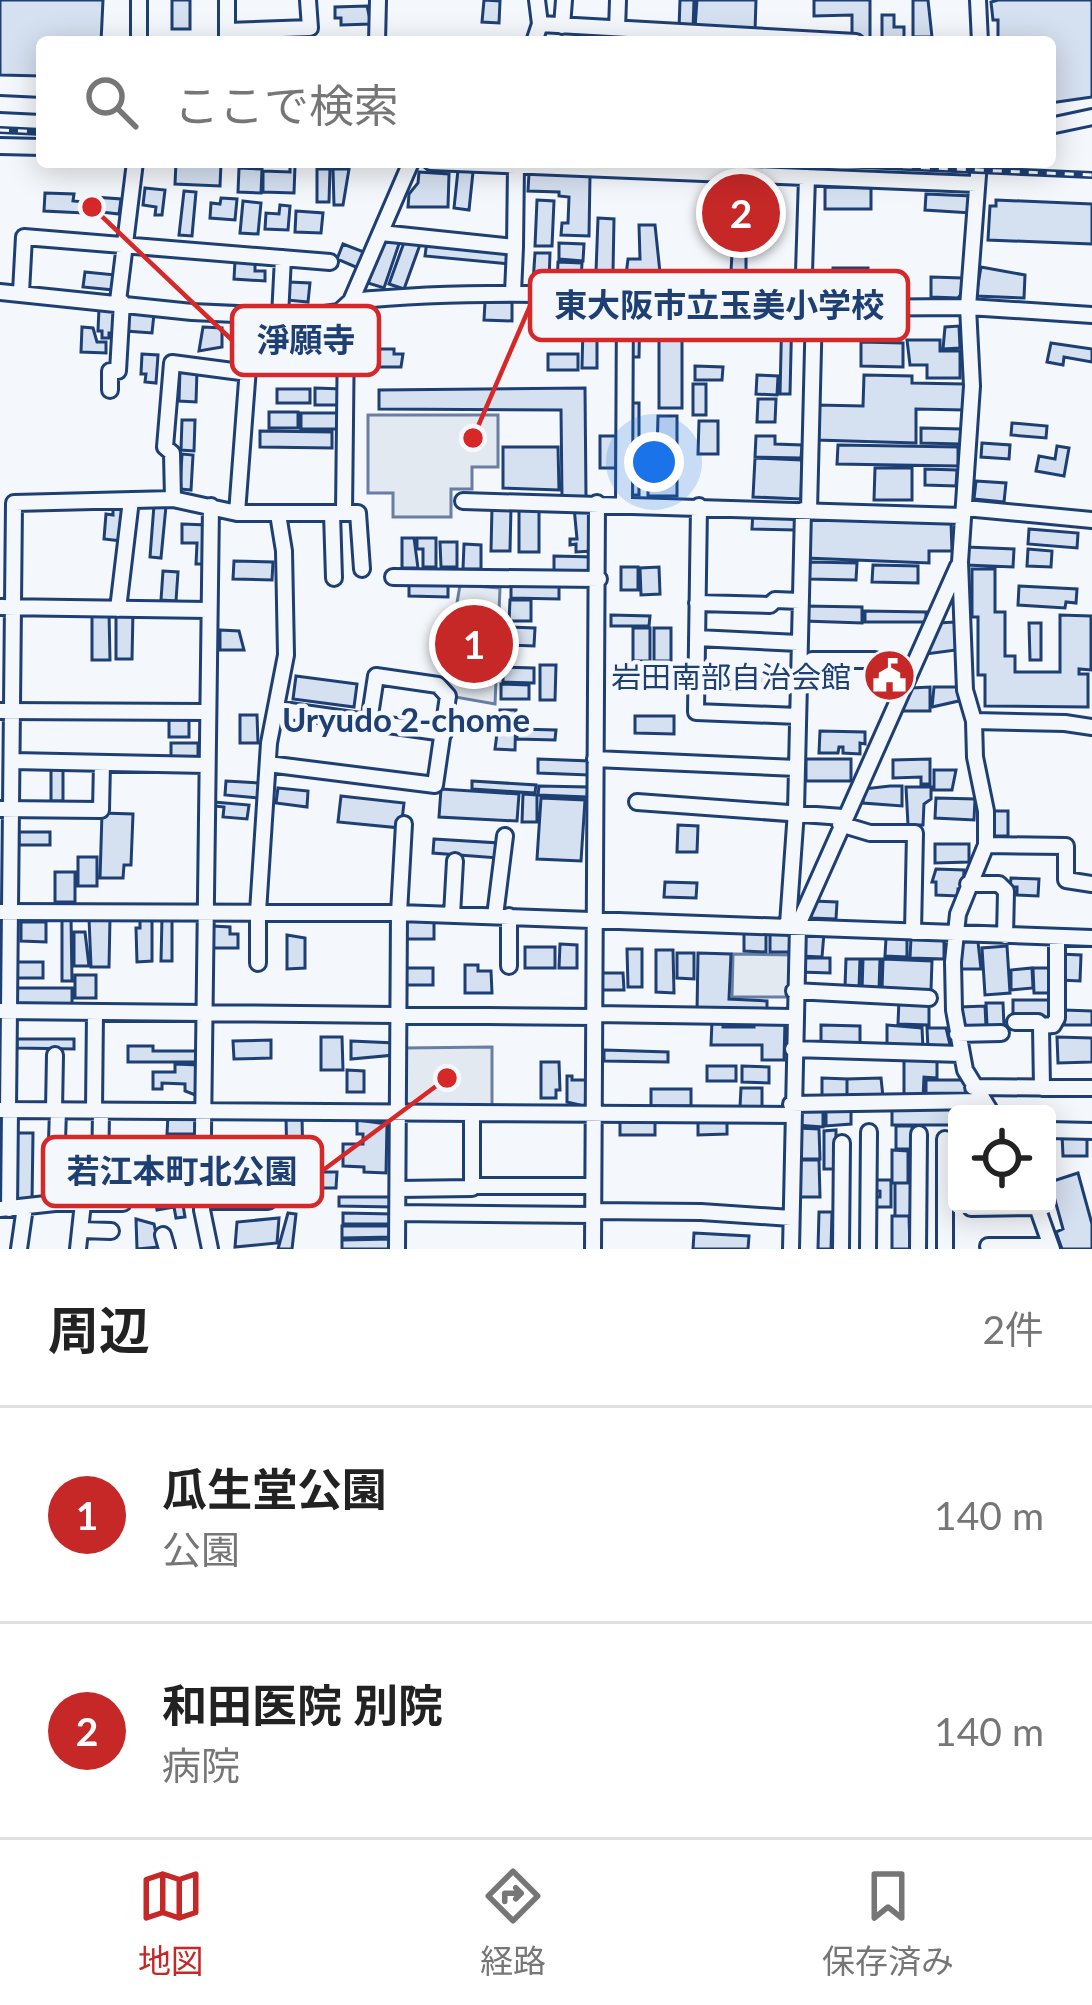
<!DOCTYPE html>
<html lang="ja">
<head>
<meta charset="utf-8">
<style>
  :root { --surface:#fff; --page:#f6f6f6; --text:#222; --muted:#767676; --line:#e0e0e0; --accent:#c62828 }
  body { margin:0; font-family:Lato,"Noto Sans JP",sans-serif; background:var(--page); color:var(--text) }
  .controls { position:absolute; right:36px; bottom:36px; display:grid; overflow:hidden; border-radius:12px; box-shadow:0 6px 30px #0003 }
  .controls button { width:108px; height:108px; display:grid; place-items:center; padding:0; border:0; border-bottom:3px solid var(--line); background:var(--surface); color:var(--text); font:60px sans-serif }
  .you { position:absolute; left:654px; top:462px; width:42px; height:42px; margin:-30px; border:9px solid #fff; border-radius:50%; background:#1a73e8; box-shadow:0 0 0 18px #1a73e833 }
  .badge { display:grid; place-items:center; width:78px; height:78px; border-radius:50%; background:var(--accent); color:#fff; font-size:39px; font-weight:700 }
  .pin { position:absolute; translate:-50% -50%; border:6px solid #fff; box-shadow:0 3px 12px #0006 }
  .list { margin:0; padding:0; list-style:none }
  h2 { display:flex; justify-content:space-between; align-items:center; height:156px; margin:0; padding:0 48px; font-size:51px }
  h2 small { font-size:39px; font-weight:400; color:var(--muted) }
  .list li { display:grid; grid-template-columns:78px 1fr auto; gap:36px; align-items:center; box-sizing:border-box; height:216px; padding:0 48px; border-top:3px solid var(--line) }
  .list b { display:block; font-size:45px; white-space:nowrap }
  .list p { margin:0; font-size:39px; white-space:nowrap; color:var(--muted) }
  .list em { font-size:39px; font-style:normal; color:var(--muted) }
  .icon { flex:none; width:66px; height:66px; fill:none; stroke:currentColor; stroke-width:2; stroke-linecap:round; stroke-linejoin:round }
  .map { position:relative; flex:none; width:1092px; height:1249px; overflow:hidden }
  .search { position:absolute; background:var(--surface); box-shadow:0 6px 30px #0003; left:36px; right:36px; top:36px; height:132px; display:flex; align-items:center; gap:30px; box-sizing:border-box; padding:0 42px; border-radius:12px; color:var(--muted); font-size:45px }
  .sheet { height:588px; background:var(--surface) }
  nav { display:flex; justify-content:space-around; align-items:center; box-sizing:border-box; height:168px; border-top:3px solid var(--line); background:var(--surface); font-size:33px; color:var(--muted) }
  nav a { display:grid; justify-items:center; gap:6px }
  nav .on { color:var(--accent) }
  .map>svg:first-child { display:block }
  .green { fill:#e3e9f0; stroke:#687fa3; stroke-width:3 }
  .building { fill:#d5e0f0; stroke:#1d3f73; stroke-width:3 }
  .lines { fill:none; stroke-linecap:round; stroke-linejoin:round }
  .minor-casing { stroke:#1d3f73; stroke-width:20 }
  .minor { stroke:#f4f7fb; stroke-width:14 }
  .rail-casing { stroke:#1d3f73; stroke-width:8 }
  .rail { stroke:#f4f7fb; stroke-width:3; stroke-dasharray:9; stroke-linecap:butt }
  .labels { text-anchor:middle; dominant-baseline:central; stroke-width:9; stroke-linejoin:round; paint-order:stroke }
  .poi-label { font-size:30px; fill:#1d3f73; stroke:#f4f7fb; text-anchor:end }
  .neighbourhood-label { font-size:33px; font-weight:bold; fill:#1d3f73; stroke:#f4f7fb }
  .leader { fill:none; stroke:#d62828; stroke-width:4.5 }
  .callout-dot { fill:#d62828; stroke:#f4f7fb; stroke-width:4.5 }
  .callout { fill:#f4f7fb; stroke:#d62828; stroke-width:4.5 }
  .callout-label { font-size:33px; text-anchor:middle; font-weight:bold; fill:#1d3f73 }
</style>
</head>
<body>
<div class="map">
<svg width="1092" height="1249" viewBox="0 0 1092 1249">
  <rect width="100%" height="100%" fill="#f4f7fb"/>
  <path class="green" d="M368 415H498V467H472V489H451V517H393V493H368Z
    M460 585 500 588 495 704 455 697 444 681Z
    M733 954 793 955 789 997H732Z
    M492 1047V1109L403 1108V1048Z"/>
  <path class="building" d="M0 0H103L101 42H42V76L0 75Z
    M172 0H190V29H172Z
    M484 0 500 1 499 23 482 22Z
    M680 0H694L693 29H679Z
    M697 0H756L755 32 695 28Z
    M814 0H870V39H852V15L814 16Z
    M913 0H928L932 37H913Z
    M998 0H1092V97L1050 103V42H998V20H993L991 2Z
    M367 6 371 24 341 25V18H335V7Z
    M882 15H894V27H904V38H882Z
    M176 162 221 163 220 186 175 184Z
    M290 166H295L294 193 263 192V171L290 172Z
    M239 168 262 169 261 193 238 192Z
    M317 169H330L329 202H317Z
    M333 169H349L343 205H334Z
    M458 170 473 172 469 210 454 208Z
    M419 172 449 174 448 207H408L409 194 418 183Z
    M529 173 590 175 589 236 561 235 562 223H568L569 197 559 196V192L528 191Z
    M825 187 871 188V209H825Z
    M145 188 165 190 162 215H155L156 207 143 205Z
    M184 191 196 192 192 236 179 235Z
    M45 193 74 194 73 201 85 202 84 213 44 211Z
    M926 194 972 196 971 213 925 210Z
    M94 197 121 199 119 214 92 211Z
    M221 198 237 199 235 220 210 218 211 203 220 204Z
    M537 200 554 201 552 246H535Z
    M996 200 1092 204V244L988 240 990 206H996Z
    M243 201 261 203 258 234 240 233Z
    M280 205 290 206 288 230 265 229 266 213 279 214Z
    M296 211 323 213 321 233 295 232Z
    M598 218 614 219 613 272H596Z
    M730 222 747 223 746 250H729Z
    M639 225H655L661 282 645 283 638 274V283H625L628 259H640Z
    M384 236 400 241 384 288 368 283Z
    M406 237 421 242 404 289 389 284Z
    M427 241 513 249 511 264 425 256Z
    M559 243 584 244 583 261 559 259Z
    M343 244 364 252 358 268 337 259Z
    M535 253H550L549 283H533Z
    M732 254H746V287H738V271H731Z
    M235 261 255 262V271H265V281L234 279Z
    M558 262 582 263 581 281 573 280V286L557 285Z
    M981 267 1025 275 1024 298 976 296Z
    M833 268H868V279L832 282Z
    M85 272 116 275 114 290 83 287Z
    M931 277 962 278V293L958 298 931 297Z
    M289 282 310 283 308 302 287 300Z
    M485 302H512V321L484 320Z
    M629 305 640 306 639 357H628Z
    M99 308H116V333H109V338H102V331H98Z
    M782 309H792L790 394H780Z
    M128 312 154 314 152 333 126 331Z
    M659 316H682V408H659Z
    M583 325 597 326V368H582Z
    M959 326 960 348 943 349 945 327Z
    M82 327 93 328 97 342H106V353L81 352Z
    M203 327 222 328V347L199 351Z
    M907 340H940V351H960V378H927V365H910Z
    M861 342 903 343V367L861 366Z
    M1051 343 1092 349V362L1064 357 1063 365 1047 362Z
    M376 349H394V354H403L401 367H376Z
    M142 354 158 355 156 383 145 382 146 374H141Z
    M548 354H578V370H548Z
    M695 366 723 367 722 380H695Z
    M180 370H197L196 402 179 401Z
    M757 375 778 376 777 395 756 394Z
    M864 375 912 376V383L964 384V410L916 409V443L816 440 817 405 863 406Z
    M693 384H706V415H693Z
    M315 388 342 389V405H315Z
    M585 388 586 497H562L561 410 379 409V390Z
    M277 389H310V403H277Z
    M758 399H776L775 422H757Z
    M629 403H639V495H628Z
    M269 412H298V428H269Z
    M301 413H341V429H301Z
    M658 416H677V496H648V454H657Z
    M182 420H195L194 451 181 450Z
    M699 421H718V454H698Z
    M1012 423 1047 426 1046 438 1011 435Z
    M921 428 961 429 960 444 921 443Z
    M260 431 332 432V448L260 447Z
    M600 436H616V468H600Z
    M756 436H775V444L802 445 801 458 755 457Z
    M982 443 1010 445 1009 459 981 457Z
    M838 445 958 447V466L837 464Z
    M1057 446 1069 448 1064 476 1036 471 1039 456 1055 459Z
    M503 447H558L559 490 503 488Z
    M182 454 193 455 191 490 180 489Z
    M755 458 802 460 801 499 753 497Z
    M875 468H912V500H874Z
    M925 469 957 470 956 486 925 485Z
    M976 481 1006 483 1004 502 974 499Z
    M154 505 166 506 161 558 150 557Z
    M590 506 593 551 576 552V544L570 545V539H577L574 507Z
    M492 507H511L510 551H491Z
    M519 508H539V552H519Z
    M113 509 125 510 122 541 104 539 106 514 113 515Z
    M753 511 796 517 795 530 752 529Z
    M807 517 951 522 952 551H929V563L806 558Z
    M182 524 207 525 206 564H196L197 543H182Z
    M1029 529 1078 533 1077 548 1028 544Z
    M402 538H414L418 568H402Z
    M417 538H436V567H423V549H417Z
    M440 542H457V567H441Z
    M464 544 481 545V569H463Z
    M966 547 1014 549 1013 567 966 565Z
    M1028 549 1052 551 1051 567 1027 566Z
    M554 556 593 557V574L554 573Z
    M234 561 273 562 272 580 233 579Z
    M810 562 857 563 856 580 809 579Z
    M873 565 918 566V583L872 582Z
    M621 567H638V590H621Z
    M659 567 660 594 641 595 640 568Z
    M972 569H995V612H1005V656H1015V672H1060V615L1091 616V670L1079 669V674H1088V707L985 706V675H978V617H972Z
    M163 571 178 572 176 601 161 600Z
    M409 582H448V597L409 596Z
    M511 582 559 583V599L511 598Z
    M1019 586 1077 589 1076 603 1066 602 1065 608 1018 605Z
    M510 600H531V621H509Z
    M804 606 862 607V623L804 621Z
    M92 611H109L110 660H92Z
    M116 611H133L132 659H116Z
    M865 611 926 612V622H865Z
    M611 615 650 616 649 626H611Z
    M955 622 956 650 926 654 938 623Z
    M1029 623H1041V660H1030Z
    M506 627 535 628 534 646 506 645Z
    M633 628H650V661H633Z
    M654 628H671V661H654Z
    M220 630 239 631 244 650H220Z
    M880 656H900V677H880Z
    M540 665H556L555 700H540Z
    M503 667 534 668V683L503 682Z
    M721 670 771 671V690L701 688V677H721Z
    M296 676 357 684 354 707 293 699Z
    M501 684 529 685V699H501Z
    M930 687V711H899L911 688Z
    M934 687H960L963 700 932 707Z
    M500 710H516L515 750 495 749Z
    M240 715H257L258 743H240Z
    M189 716V737H169V717Z
    M635 716H674V734L635 733Z
    M517 729 556 730 555 740 517 739Z
    M820 731 865 732V744L860 743V754L843 753V747H839L838 753H819Z
    M171 743H198V757H171Z
    M538 759 590 761 589 775 538 773Z
    M806 759H851V781H806Z
    M930 759V784H921V777L893 778V760Z
    M51 768H63V801H51Z
    M934 770H956L952 790H934Z
    M226 781 259 783 258 798 225 795Z
    M472 781 536 785 535 793 472 789Z
    M539 786 588 787 587 797 538 795Z
    M890 786H902V806L863 803V789Z
    M906 787H931V799L924 804 923 825H908Z
    M278 788 308 791 307 807 276 803Z
    M441 789 519 794 517 821 439 817Z
    M523 794 537 795V822H522Z
    M341 796 404 803 401 828 338 822Z
    M541 798 585 800 581 861 537 859Z
    M936 798 975 799 974 820 935 818Z
    M214 802 249 805 247 819 223 817 224 807 214 806Z
    M990 811H1008V836H991Z
    M102 813 133 814 131 865H124L123 878H100Z
    M678 825 698 826 697 852H677Z
    M19 832H50V845H19Z
    M434 839 499 843 498 858 433 853Z
    M935 844H969V862L935 863Z
    M78 857H97V886H78Z
    M936 869 964 870 963 889H958V896L936 895V882H932Z
    M55 872H75V902H55Z
    M1011 878 1039 879 1038 896 1017 895V887H1010Z
    M665 882 697 883 696 898 664 897Z
    M812 901 837 902 836 919 811 918Z
    M62 916H71L72 981H62Z
    M140 917H152V961L137 962 136 928H140Z
    M89 918H110L109 967H91Z
    M162 918H172V961H161Z
    M406 921H434V939H406Z
    M21 922H46V942L21 941Z
    M212 926 230 927V934H238V948H212Z
    M744 930H766V952L744 951Z
    M770 930H793L792 952H770Z
    M74 932H85L89 966H74Z
    M803 933H824L822 957 800 956Z
    M287 935 305 938V968L287 969Z
    M886 938 907 939V957L885 956Z
    M911 938 944 940V959L910 958Z
    M958 942H978L981 969H958Z
    M560 944 577 945V968H559Z
    M1007 946 1010 993 985 995 982 948Z
    M525 947H555V968H525Z
    M627 949H642V987H628Z
    M656 950H673L674 993 656 992Z
    M677 953H694V979L677 978Z
    M698 953 731 954 729 999 767 1001V1014L697 1012Z
    M1059 954 1081 955 1080 981 1060 980Z
    M800 958H830V973L800 972Z
    M846 959H860L859 988 845 987Z
    M863 959H880L879 990H862Z
    M883 959 932 961 931 990H882Z
    M17 962H43V978H17Z
    M465 965H478V971H491L492 993H465Z
    M405 968H433V985H406Z
    M1032 968 1033 988 1011 990V970Z
    M1033 968H1049V993H1034Z
    M601 973H623L624 990H601Z
    M75 975H96V998H75Z
    M16 988H72V1005L16 1004Z
    M899 999 929 1001V1025L898 1024Z
    M1013 1000H1051V1019H1013Z
    M986 1003H1003L1004 1026H987Z
    M985 1006 986 1026 963 1027 960 1007Z
    M1064 1010 1092 1011V1025H1064Z
    M712 1021H723V1027H754V1021H785L784 1060H762V1045H711Z
    M821 1025 860 1026V1046L821 1045Z
    M887 1025 922 1028 923 1048 887 1046Z
    M927 1028H946L951 1049H928Z
    M321 1037H342L343 1070H321Z
    M1057 1037 1092 1038V1062L1058 1063Z
    M17 1039H74V1049L17 1048Z
    M271 1040V1058L234 1059 233 1041Z
    M351 1041 395 1043 394 1055 351 1059Z
    M128 1046H153V1051H199V1062H128Z
    M604 1050 668 1052V1062L604 1061Z
    M904 1057H937V1078L924 1077 923 1098 904 1097Z
    M541 1062H559L560 1090H556V1098H541Z
    M175 1064 198 1065V1096L185 1091V1084L162 1083V1089H153V1072H175Z
    M707 1066H736V1081H707Z
    M742 1066 769 1067V1083L742 1082Z
    M347 1070 364 1071V1092H347Z
    M567 1076H572V1080H588V1107L567 1102Z
    M822 1078 847 1079V1098L822 1099Z
    M881 1078 883 1097 847 1098V1079Z
    M926 1080H966L974 1099 926 1098Z
    M741 1088H762V1107H740Z
    M651 1089H691V1106H651Z
    M823 1106V1127L796 1125V1108Z
    M981 1107V1114H957V1125H892V1108Z
    M851 1108V1124L826 1126V1109Z
    M168 1115H199L198 1134H167Z
    M302 1116 303 1166H287L286 1117Z
    M620 1119H655V1135H620Z
    M727 1119V1134L698 1135V1120Z
    M357 1120 387 1124 386 1173 364 1172V1167L343 1166V1144H363V1134H357Z
    M896 1126H912L913 1149H896Z
    M797 1128 819 1129 820 1159H797Z
    M836 1130V1169H824V1131Z
    M17 1133H33L32 1202H16Z
    M1062 1134H1087V1156H1063Z
    M892 1150 908 1151V1183H892Z
    M796 1160H819L820 1197H796Z
    M178 1165 181 1184 189 1183 192 1204 183 1205 185 1217 176 1218 174 1207 157 1210 154 1189 173 1186 172 1177 158 1179 156 1168Z
    M310 1172H337L336 1188H310Z
    M1078 1173 1092 1224V1249H1062L1056 1232 1063 1229 1050 1182Z
    M871 1180H891V1207H871V1197H880V1191L871 1190Z
    M895 1183H914V1216H895Z
    M339 1197H393V1207L339 1206Z
    M819 1212H832L831 1249H818Z
    M288 1213 296 1214 292 1249H278Z
    M343 1213 393 1214V1224H343Z
    M892 1216H909L910 1249H892Z
    M279 1218 277 1243 235 1247 237 1222Z
    M136 1219 154 1224 159 1247 137 1249Z
    M342 1226H393V1237L342 1238Z
    M694 1233 749 1236 748 1249H693Z
    M392 1239 393 1249H342V1240Z"/>
  <g class="lines">
    <defs>
      <path id="minor" d="M227 0V42
        M537 0 540 24
        M978 0 980 42
        M562 26 564 0
        M617 30 618 0
        M227 31 310 28 308 0
        M139 42V0
        M377 42 378 0
        M534 42 540 24 856 42
        M0 104 42 106
        M1050 126 1092 117
        M0 146 42 147
        M431 162 976 184
        M979 162 968 307 972 386 960 562 965 690 974 721 975 757 986 811V845L958 914 953 962 954 1010 965 1070 992 1114
        M381 233 515 247 513 293
        M515 247 516 165
        M0 292 192 312 303 317 339 312 351 301 411 162
        M21 292 24 237 330 262
        M118 301 135 162
        M351 301C502 286 652 298 803 304L814 308 968 307 1092 315
        M803 304 807 177
        M339 312 346 329 344 513
        M280 316 283 258
        M110 390V371H118L122 302
        M173 499 172 453 165 447 172 363 248 373
        M463 501 962 516
        M624 504 625 297
        M699 506 696 712 798 716
        M965 508 1092 520
        M809 510 814 308
        M237 513 252 315
        M332 513 334 578
        M393 577 599 579
        M697 603 770 605 775 600 800 601
        M0 607 208 610
        M118 609 131 500
        M697 638 799 643
        M812 660H875L876 684H904
        M276 709 444 733
        M0 711 206 712
        M974 721 1065 723 1092 727
        M595 759 797 768
        M13 761 206 765
        M268 764 435 785 448 696 438 685 376 676 369 722
        M637 802 843 817
        M0 809 101 810 102 763
        M840 824 870 833H915L913 932
        M986 845 1066 846V880L1092 884
        M968 884H999L1006 891 1005 936
        M0 912 399 913 1092 938
        M452 915 455 861
        M495 916 505 836
        M509 916V966
        M788 924 796 811 803 510
        M258 963V912L269 743 286 655 284 551 278 514
        M794 991 929 998
        M0 1011 594 1017
        M594 1014 793 1017
        M1015 1022H1038L1041 1026
        M957 1034 1001 1033
        M793 1049 961 1054
        M973 1087 1092 1088
        M1042 1088 1041 1026 1053 1025 1057 1018V938
        M791 1104 982 1101
        M0 1110 792 1115
        M8 1110 14 503 173 499 237 513H358L362 569
        M54 1110 55 1055
        M94 1111 95 1012
        M1047 1130 1092 1131
        M945 1139V1249
        M81 1178H124
        M100 1178 101 1111
        M472 1186H593
        M398 1189 472 1188V1114
        M202 1201H268L269 1157
        M55 1203H123
        M1036 1204 1052 1249
        M971 1208 1037 1207
        M0 1209 55 1203 58 1110
        M9 1209 10 1110
        M593 1211 701 1212 791 1218
        M398 1213 593 1215
        M81 1230 111 1231
        M163 1235 167 1249
        M988 1246H1051
        M19 1249 25 1207
        M78 1249 83 1203
        M210 1249 202 1210 211 506
        M397 1249 399 913 404 824
        M593 1249 597 503
        M791 1249 798 925 958 566
        M841 1249 842 1143
        M868 1249 869 1132
        M918 1249 919 1134"/>
    </defs>
    <use href="#minor" class="minor-casing"/>
    <use href="#minor" class="minor"/>
    <defs>
      <path id="rail" d="M0 130 42 132
        M795 162 1092 175"/>
    </defs>
    <use href="#rail" class="rail-casing"/>
    <use href="#rail" class="rail"/>
  </g>
  <defs>
    <symbol id="civic-disc" viewBox="-11 -11 22 22"><circle r="9.5" fill="#c62828" stroke="#f4f7fb"/><path d="M-.6-6.5H3V-4.5H.6V-3L4-1V1h2V6H-6V1h2V-1L-.6-3ZM-1.2 2.5V6h2.4V2.5Z" fill="#fff"/></symbol>
  </defs>
  <g fill-rule="evenodd">
    <use href="#civic-disc" x="860" y="646" width="59" height="59"/>
  </g>
  <g class="labels">
    <g class="poi-label">
      <text x="851" y="676">岩田南部自治会館</text>
    </g>
    <g class="neighbourhood-label">
      <text x="406" y="719">Uryudo 2-chome</text>
    </g>
  </g>
  <path class="leader" d="M473 438L530 306M92 207L232 340M447 1078L322 1171"/>
  <g class="callout-dot">
    <circle cx="473" cy="438" r="12"/>
    <circle cx="92" cy="207" r="12"/>
    <circle cx="447" cy="1078" r="12"/>
  </g>
  <g class="callout">
    <rect x="530" y="271" width="378" height="69" rx="12"/>
    <rect x="232" y="306" width="147" height="69" rx="12"/>
    <rect x="43" y="1137" width="279" height="69" rx="12"/>
  </g>
  <g class="callout-label">
    <text x="719" y="317">東大阪市立玉美小学校</text>
    <text x="306" y="352">淨願寺</text>
    <text x="182" y="1183">若江本町北公園</text>
  </g>
</svg>
<div class="controls">
<button><svg class="icon" aria-label="locate" viewBox="0 0 24 24"><circle cx="12" cy="12" r="6"/><path d="M12 2v4M12 18v4M2 12h4M18 12h4"/></svg></button>
</div>
<div class="you"></div>
<div class="pin badge" style="left:474px;top:644px">1</div>
<div class="pin badge" style="left:741px;top:213px">2</div>
<div class="search"><svg class="icon" aria-label="search" viewBox="0 0 24 24"><circle cx="10" cy="10" r="6"/><path d="M15 15l6 6"/></svg>ここで検索</div>
</div>
<section class="sheet">
<h2>周辺<small>2件</small></h2>
<ul class="list">
<li><span class="badge">1</span><div><b>瓜生堂公園</b><p>公園</p></div><em>140 m</em></li>
<li><span class="badge">2</span><div><b>和田医院 別院</b><p>病院</p></div><em>140 m</em></li>
</ul>
</section>
<nav>
<a class="on"><svg class="icon" aria-label="map" viewBox="0 0 24 24"><path d="M3 6l6-2 6 2 6-2v14l-6 2-6-2-6 2zM9 4v14M15 6v14"/></svg>地図</a>
<a><svg class="icon" aria-label="directions" viewBox="0 0 24 24"><path d="M12 3l9 9-9 9-9-9zM9 14v-3h6M13 9l2 2-2 2"/></svg>経路</a>
<a><svg class="icon" aria-label="saved" viewBox="0 0 24 24"><path d="M7 4h10v16l-5-4-5 4z"/></svg>保存済み</a>
</nav>
</body>
</html>
